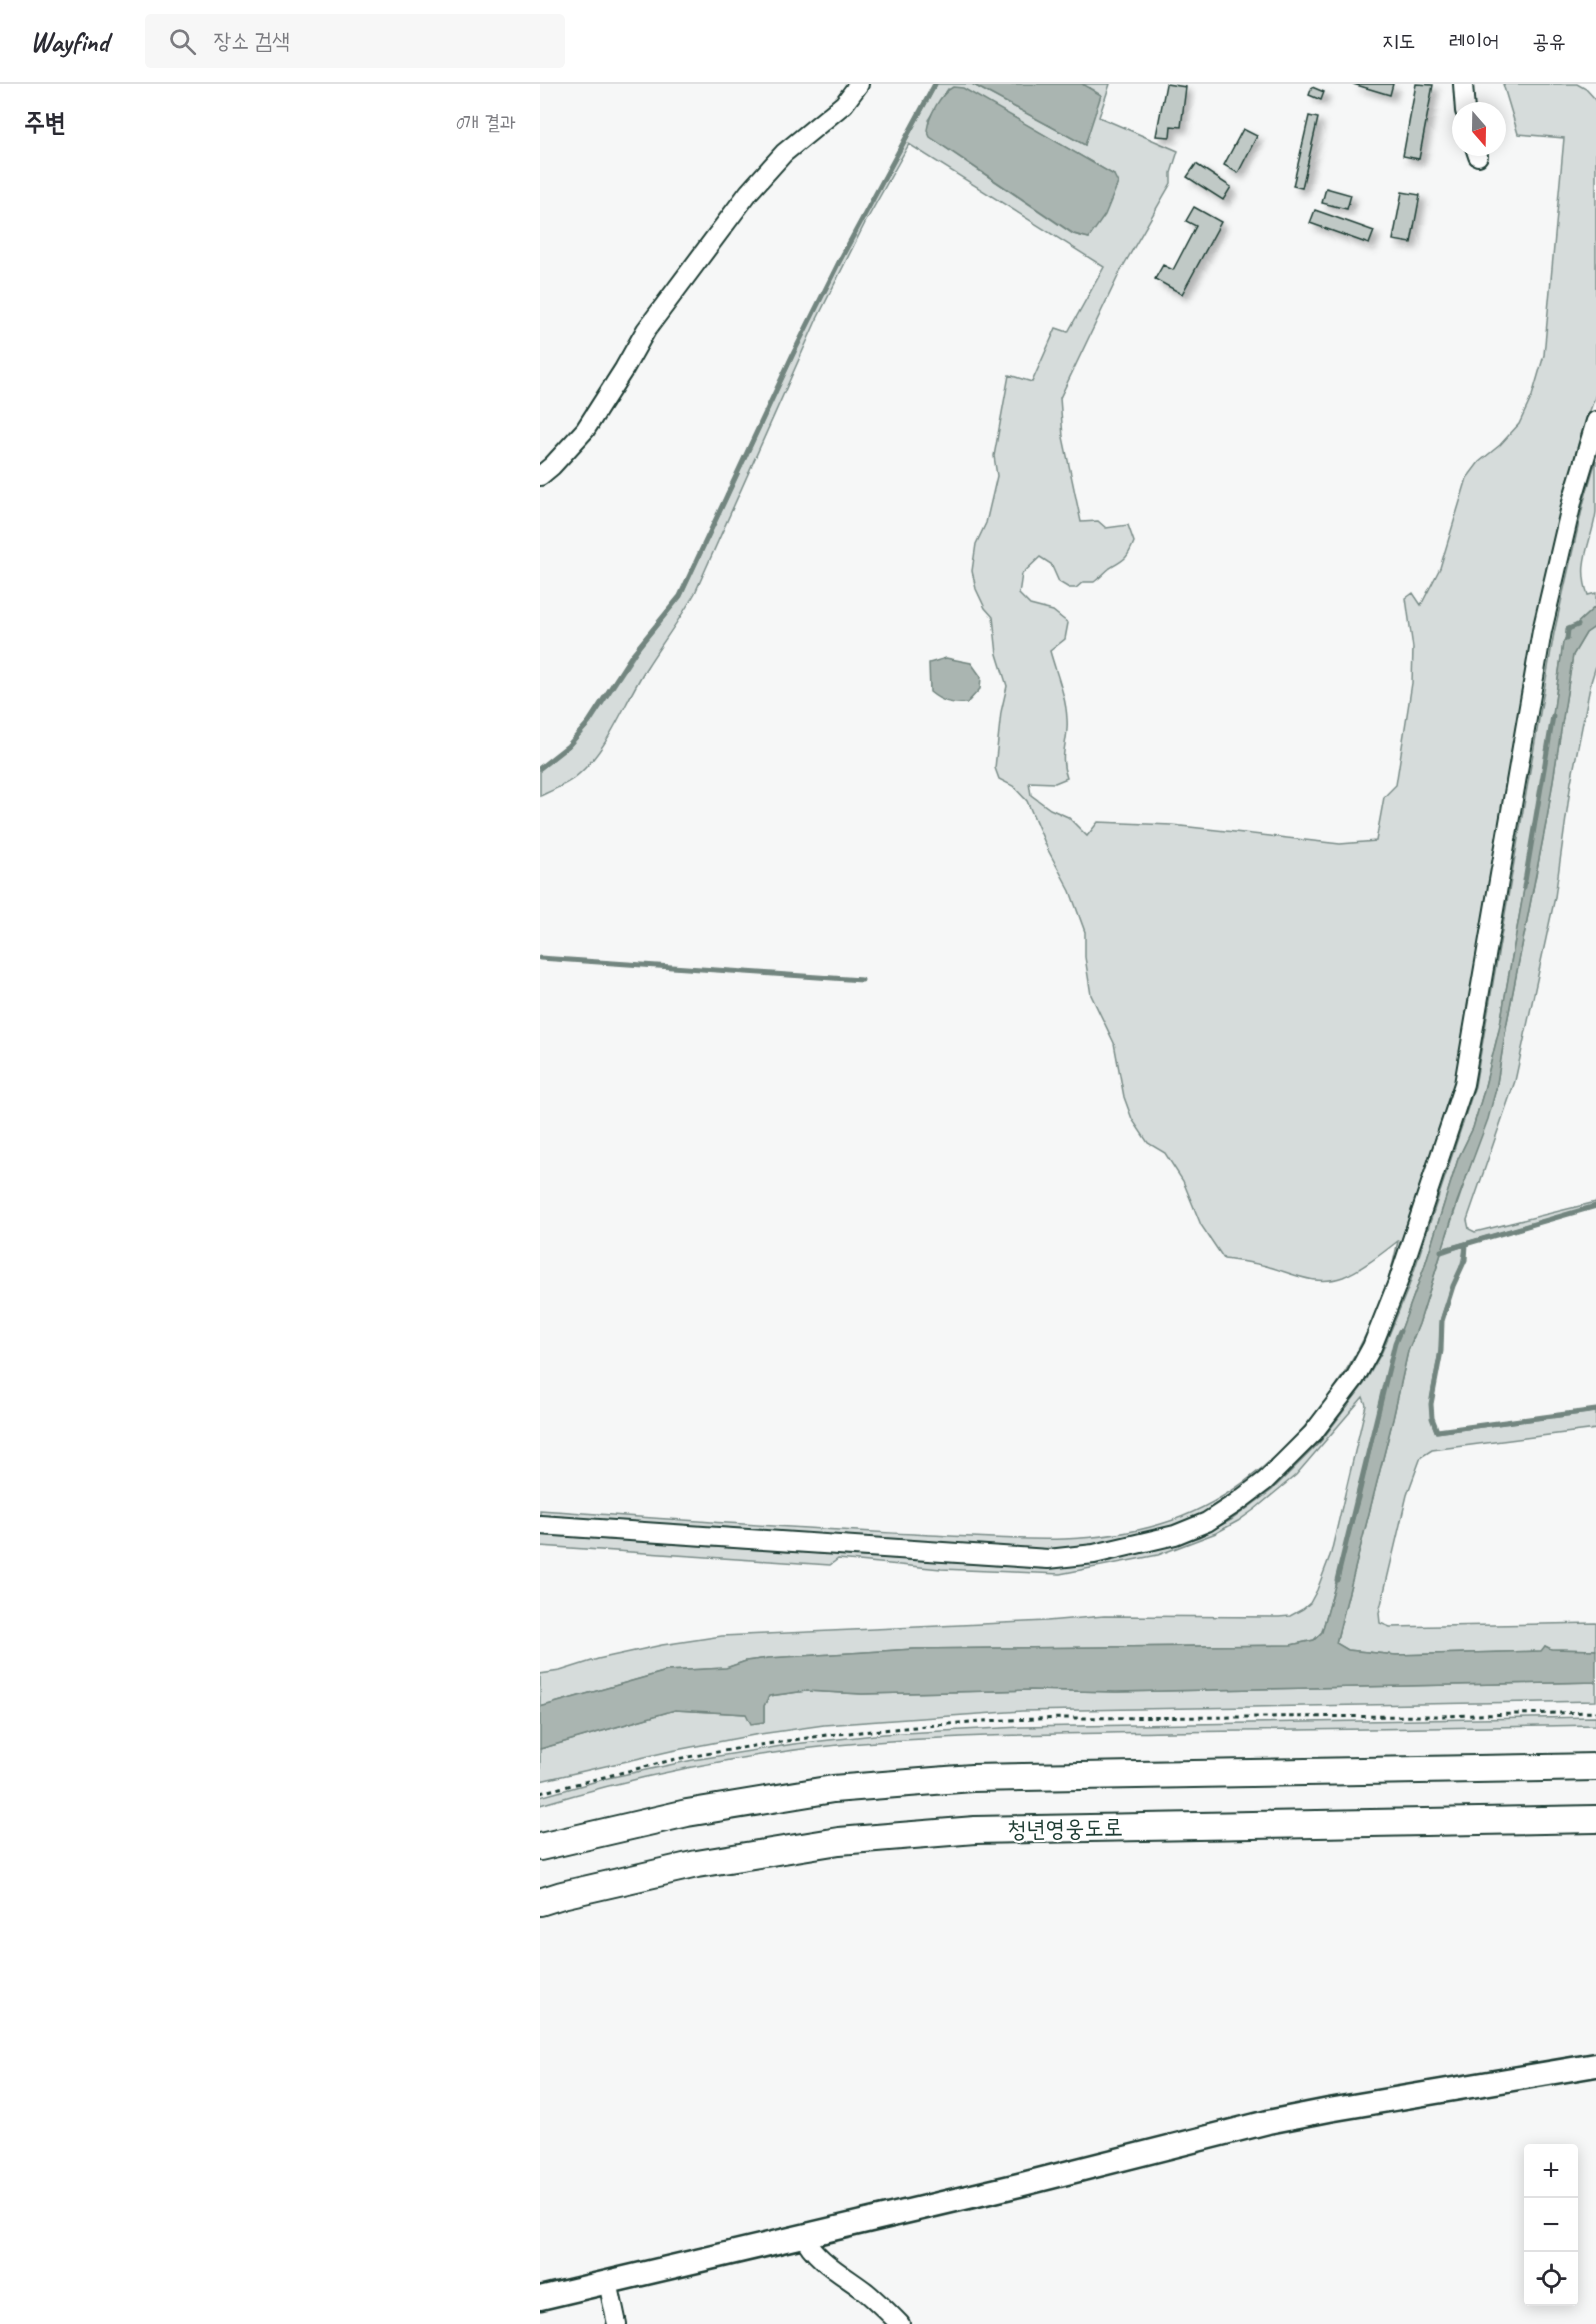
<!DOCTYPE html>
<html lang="ko">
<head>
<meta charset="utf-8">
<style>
  :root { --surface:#fff; --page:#f7f7f7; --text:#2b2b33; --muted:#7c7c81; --line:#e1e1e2 }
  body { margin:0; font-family:Caveat,"Poor Story",sans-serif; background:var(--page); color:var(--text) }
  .controls { position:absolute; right:18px; bottom:18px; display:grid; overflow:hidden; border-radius:6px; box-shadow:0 3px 15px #0003 }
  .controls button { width:54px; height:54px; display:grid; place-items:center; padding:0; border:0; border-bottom:2px solid var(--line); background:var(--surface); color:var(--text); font:30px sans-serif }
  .compass { position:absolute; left:912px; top:18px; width:54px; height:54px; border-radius:50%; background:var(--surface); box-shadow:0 3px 15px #0003; rotate:160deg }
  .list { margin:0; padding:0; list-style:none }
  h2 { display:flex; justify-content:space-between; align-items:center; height:78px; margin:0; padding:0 24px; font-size:26px }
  h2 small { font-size:20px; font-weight:400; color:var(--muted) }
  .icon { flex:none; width:33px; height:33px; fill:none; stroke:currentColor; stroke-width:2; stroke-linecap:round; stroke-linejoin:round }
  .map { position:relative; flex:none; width:1056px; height:2240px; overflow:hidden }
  header { display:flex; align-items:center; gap:36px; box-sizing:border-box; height:84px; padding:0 30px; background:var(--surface); border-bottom:2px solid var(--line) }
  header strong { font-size:28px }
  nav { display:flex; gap:33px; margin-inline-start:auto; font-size:21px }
  .search { width:420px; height:54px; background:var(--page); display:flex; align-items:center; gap:15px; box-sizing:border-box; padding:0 21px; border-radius:6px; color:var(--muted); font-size:22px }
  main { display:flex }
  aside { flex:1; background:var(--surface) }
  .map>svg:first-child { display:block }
  .green { fill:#d6dcdb; stroke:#7a8c88; stroke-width:1.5; fill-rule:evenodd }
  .water { fill:#aab5b1; stroke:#72857f; stroke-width:1.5 }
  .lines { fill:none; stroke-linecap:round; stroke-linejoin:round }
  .stream { stroke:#72857f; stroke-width:5 }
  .building { fill:#c0c9c6; stroke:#1f3d34; stroke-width:1.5; filter:url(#shadow) }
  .minor-casing { stroke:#1f3d34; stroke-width:22 }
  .major-casing { stroke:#1f3d34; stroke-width:27 }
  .highway-casing { stroke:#1f3d34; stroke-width:30 }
  .path { stroke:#1f3d34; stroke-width:3; stroke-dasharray:4.5 4.5; stroke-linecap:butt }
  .minor { stroke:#fff; stroke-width:18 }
  .major { stroke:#fff; stroke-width:22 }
  .highway { stroke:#fff; stroke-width:26 }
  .labels { text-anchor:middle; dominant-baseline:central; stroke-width:4.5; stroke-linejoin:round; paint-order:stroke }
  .street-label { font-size:24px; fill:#1f3d34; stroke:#fff }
</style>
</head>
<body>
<header>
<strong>Wayfind</strong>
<div class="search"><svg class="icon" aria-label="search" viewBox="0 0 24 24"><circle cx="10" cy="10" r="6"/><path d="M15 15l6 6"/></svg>장소 검색</div>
<nav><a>지도</a><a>레이어</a><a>공유</a></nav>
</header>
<main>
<aside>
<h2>주변<small>0개 결과</small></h2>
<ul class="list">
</ul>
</aside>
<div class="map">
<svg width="1056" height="2240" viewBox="0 0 1056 2240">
  <defs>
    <filter id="shadow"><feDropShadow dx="5.5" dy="5.5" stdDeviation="3" flood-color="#0004"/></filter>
  </defs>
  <rect width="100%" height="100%" fill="#f6f7f7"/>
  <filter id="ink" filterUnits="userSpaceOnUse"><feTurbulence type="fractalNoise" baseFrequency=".0167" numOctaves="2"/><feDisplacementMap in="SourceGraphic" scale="12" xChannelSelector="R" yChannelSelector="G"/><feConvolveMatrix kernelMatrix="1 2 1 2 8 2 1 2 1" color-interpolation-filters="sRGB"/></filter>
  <g filter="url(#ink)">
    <path class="green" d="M397 0H432L545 61 554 6 542 0H570L559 33 638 67 631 89V99L581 186 520 314 523 353 541 438 558 437 566 444 588 441 594 458C587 475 585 475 570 484 565 488 560 494 554 498H543L536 504H529L519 498 511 480 500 473 482 490 479 510 490 521 513 527 528 539 525 555 510 567C516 589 526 612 527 635 529 658 518 670 527 694L515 699 489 698 491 711 510 725 528 733 547 752 558 738 632 741 800 760 836 757 844 713 856 701 872 599 873 564 866 514 873 509 881 521 900 484 927 394 939 378 960 361 979 340 992 312 1004 271 1024 54 978 50 963 0H1037L1046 5 1056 16V310L1039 357 1004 503 921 992 859 1185 804 1302 728 1387 667 1429 633 1442 566 1458 526 1464 487 1466 0 1435V1426C130 1435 260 1445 390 1451 467 1454 546 1463 621 1440 740 1404 835 1276 858 1157 841 1170 823 1185 803 1193 775 1203 752 1189 726 1182 713 1178 698 1177 684 1175L661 1141 643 1097 625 1069 608 1059 592 1035 584 1013 574 959 551 911 545 873V848L530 807 508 766 487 717 473 702 459 695 455 684 461 628 467 602 457 570 453 533 445 524 436 505 432 487 436 460 446 439 457 392 454 372 469 291 492 298 516 244 528 248 564 183 369 60 325 139 276 237 155 509C140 535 123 558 107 583 83 620 69 667 33 695 23 702 11 707 0 712V686L29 663 50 640 105 556 141 513 254 271 300 179ZM408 5 475 34 574 91 549 154 533 150 400 60 388 36Z
      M1056 376C1056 393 1056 411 1056 428 1052 458 1036 479 1048 511L1056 509V522L1030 546 1023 559 1010 653 991 766 959 946 943 1010 933 1044 918 1075 884 1184 849 1279 844 1308 820 1413 782 1548 774 1556 751 1561 374 1565 229 1574 206 1577 186 1584 127 1587 0 1623V1590L20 1587 58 1575 122 1561 182 1552 507 1537 564 1532 739 1533 750 1532 763 1525 770 1519 777 1506 791 1469 826 1321 823 1313 756 1391 715 1425 698 1437 676 1449 618 1471 520 1490 401 1485 298 1475 290 1481 0 1462V1451L464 1482 534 1481 609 1467 659 1453 691 1436 732 1406 781 1357 824 1300 842 1268 869 1202 935 1002 1014 549 1044 417Z
      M1056 542V582L1051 598 1031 698 1015 813 975 997 927 1136 929 1145 935 1148 1056 1118V1121L902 1165 956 1005 967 938 1007 734 1033 571 1046 549Z
      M924 1162C923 1186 908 1210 901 1234 899 1244 900 1256 899 1266 896 1295 883 1321 896 1349L1056 1328V1345L892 1366 881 1373 867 1411 839 1529 840 1539 850 1543 1056 1539V1566L1011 1565 1005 1562 1002 1567 856 1571 808 1566 796 1559 853 1335 868 1267 879 1240 901 1170Z
      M1056 1598V1617L482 1627 367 1635 284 1641 214 1651 131 1667 0 1697V1665L135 1626 206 1630 224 1638V1622L229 1612 266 1607 322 1610 491 1606 577 1608Z
      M1056 1633V1641C914 1644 771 1646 629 1648 518 1650 408 1651 298 1661 197 1671 97 1692 0 1721V1713L68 1694 153 1676 254 1660 344 1650 481 1643Z"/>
    <path class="water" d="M432 0H542L561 11 545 61Z
      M413 3 423 4 574 91 578 99 565 131 549 154 534 150 390 53 387 46C389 32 400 10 413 3Z
      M1056 522V542L1046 549 1033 571 1007 734 967 938 956 1005 948 1035 917 1118 879 1240 868 1267 853 1335 796 1559 808 1566 856 1571 1001 1567 1005 1562 1011 1565 1056 1566V1598L576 1608 491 1606 322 1610 266 1607 229 1612 224 1622V1638L211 1640 206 1630 135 1626 0 1665V1623L127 1587 186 1584 206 1577 229 1574 374 1565 751 1561 774 1556 782 1548 820 1413 844 1308 849 1279 884 1184 918 1075 933 1044 943 1010 959 946 991 766 1010 653 1023 559 1030 546Z
      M406 574 431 579 441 593 440 605 427 619C411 620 402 618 390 608L389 579Z"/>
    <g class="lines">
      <path class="stream" d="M1027 555 1028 545 1038 541
        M0 684 28 662 48 639 92 571 140 512 253 270 299 178 395 0
        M984 803 1013 632
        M0 874 322 896
        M926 1160 925 1176 913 1202 902 1237 901 1267 891 1320 892 1334 897 1347 1056 1326
        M901 1167 1056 1122
        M797 1496 855 1259 860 1247"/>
    </g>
    <path class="building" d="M626 0 646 3 641 43 631 42 630 53 616 52Z
      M813 0H853L850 11Z
      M876 0 893 1 879 75 863 72Z
      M772 3 784 8 781 16 769 11Z
      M769 32 778 34 762 104 753 102Z
      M703 45 717 52 698 89 684 81Z
      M656 80 691 103 683 116 647 93Z
      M786 104 811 111 807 125 782 119Z
      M862 108 880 111 871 159 853 156Z
      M654 123 681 138 642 210 615 195 623 181 633 186 656 142 646 137Z
      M775 126 834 147 829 160 770 139Z"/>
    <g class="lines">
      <defs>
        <path id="minor" d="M923 0 925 27
          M935 63 938 72
          M0 392 12 382 45 346 84 285 106 246 209 108 244 69 304 20 319 0
          M0 1441 508 1475 554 1470 635 1451 667 1438 696 1419 725 1397 773 1349 815 1294 832 1263 858 1198 924 1000 1002 547 1033 414 1056 337
          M264 2152C273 2175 307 2193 326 2208 338 2218 349 2229 360 2240
          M68 2198 77 2240"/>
        <path id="major" d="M0 2214 479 2101 728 2038 789 2026 1056 1981"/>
        <path id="highway" d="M0 1763 147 1729 293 1705 432 1694 1056 1683
          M0 1818 22 1811 157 1780 299 1757 435 1746 1056 1735"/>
      </defs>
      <use href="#minor" class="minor-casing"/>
      <use href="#major" class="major-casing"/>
      <use href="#highway" class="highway-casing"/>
      <path class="path" d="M0 1709 136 1675 207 1663 287 1651 441 1637 524 1634 898 1632 1056 1628"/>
      <use href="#minor" class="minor"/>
      <use href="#major" class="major"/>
      <use href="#highway" class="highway"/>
    </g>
  </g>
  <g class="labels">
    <g class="street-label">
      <text transform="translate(525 1744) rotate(-1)">청년영웅도로</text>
    </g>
  </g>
</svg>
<div class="controls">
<button>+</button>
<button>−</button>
<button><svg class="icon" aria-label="locate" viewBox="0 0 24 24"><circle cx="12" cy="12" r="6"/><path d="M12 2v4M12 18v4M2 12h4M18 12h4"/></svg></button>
</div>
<svg class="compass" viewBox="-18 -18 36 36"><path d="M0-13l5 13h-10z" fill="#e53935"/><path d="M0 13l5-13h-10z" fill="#7c7c81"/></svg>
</div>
</main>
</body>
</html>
